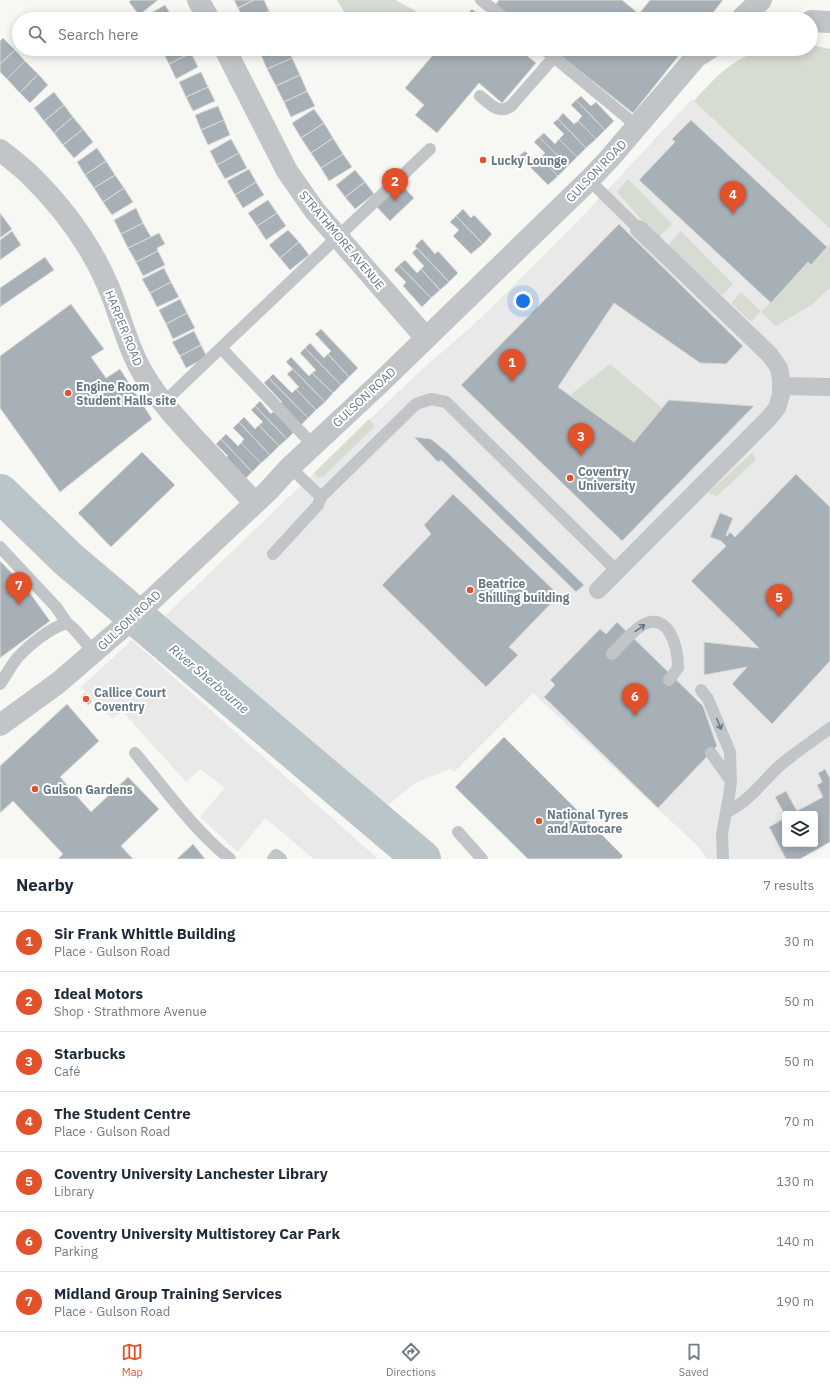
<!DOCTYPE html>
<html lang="en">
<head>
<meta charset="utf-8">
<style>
  :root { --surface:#fff; --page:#f2f2f3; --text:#1f2937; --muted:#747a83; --line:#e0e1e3; --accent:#e1512a }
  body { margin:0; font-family:"IBM Plex Sans",sans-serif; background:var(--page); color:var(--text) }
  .controls { position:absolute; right:12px; bottom:12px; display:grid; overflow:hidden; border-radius:4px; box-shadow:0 2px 10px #0003 }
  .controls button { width:36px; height:36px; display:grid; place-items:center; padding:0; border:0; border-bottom:1px solid var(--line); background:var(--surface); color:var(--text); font:20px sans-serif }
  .you { position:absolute; left:523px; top:301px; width:14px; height:14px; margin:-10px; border:3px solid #fff; border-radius:50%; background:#1a73e8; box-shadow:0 0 0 6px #1a73e833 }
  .badge { display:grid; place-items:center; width:26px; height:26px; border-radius:50%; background:var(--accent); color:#fff; font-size:13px; font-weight:700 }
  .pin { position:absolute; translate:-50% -33px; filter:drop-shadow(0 1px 2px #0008) }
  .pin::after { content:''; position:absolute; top:21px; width:14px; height:12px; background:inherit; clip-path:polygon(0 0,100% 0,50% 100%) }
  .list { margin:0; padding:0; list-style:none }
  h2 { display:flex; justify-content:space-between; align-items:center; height:52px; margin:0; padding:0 16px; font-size:17px }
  h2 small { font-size:13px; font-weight:400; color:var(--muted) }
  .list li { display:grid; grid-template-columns:26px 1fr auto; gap:12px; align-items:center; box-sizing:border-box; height:60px; padding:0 16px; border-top:1px solid var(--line) }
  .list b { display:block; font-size:15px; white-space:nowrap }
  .list p { margin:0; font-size:13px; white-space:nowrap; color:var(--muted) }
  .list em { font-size:13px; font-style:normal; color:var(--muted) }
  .icon { flex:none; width:22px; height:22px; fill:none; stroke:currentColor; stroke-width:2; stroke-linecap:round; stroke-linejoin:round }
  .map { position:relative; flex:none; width:830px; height:859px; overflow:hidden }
  .search { position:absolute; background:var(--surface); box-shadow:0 2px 10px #0003; left:12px; right:12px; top:12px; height:44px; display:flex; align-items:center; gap:10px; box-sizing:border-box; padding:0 14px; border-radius:22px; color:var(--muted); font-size:15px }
  .sheet { height:472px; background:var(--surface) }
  nav { display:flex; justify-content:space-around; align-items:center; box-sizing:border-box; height:56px; border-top:1px solid var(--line); background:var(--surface); font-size:11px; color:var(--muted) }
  nav a { display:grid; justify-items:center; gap:2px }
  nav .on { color:var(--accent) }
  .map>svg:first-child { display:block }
  .built { fill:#e8e9e8; fill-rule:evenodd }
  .green { fill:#d7dcd3 }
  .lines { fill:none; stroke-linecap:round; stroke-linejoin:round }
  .river { stroke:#b9c5c9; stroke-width:38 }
  .building { fill:#a7b0b6; stroke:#d9d9d7 }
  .service { stroke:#c1c5c8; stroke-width:12 }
  .pedestrian { stroke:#c1c5c8; stroke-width:18 }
  .minor { stroke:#c1c5c8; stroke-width:22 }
  .oneway { stroke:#677885 }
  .poi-dot { fill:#e1512a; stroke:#fff; stroke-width:1.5 }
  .labels { text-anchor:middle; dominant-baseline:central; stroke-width:4; stroke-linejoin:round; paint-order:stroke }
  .poi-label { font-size:12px; font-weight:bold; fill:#677885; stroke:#fff; text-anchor:start }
  .street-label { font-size:12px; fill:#677885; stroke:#fff }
  .water-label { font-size:13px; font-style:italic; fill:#637981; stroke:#fff }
</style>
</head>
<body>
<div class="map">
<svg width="830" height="859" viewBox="0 0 830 859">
  <rect width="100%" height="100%" fill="#f7f7f4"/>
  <path class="built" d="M692 99 830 229V842L800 859H707L699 847 533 693 454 772 450 769 417 782 384 808 165 616 417 374 472 326 529 270 600 198ZM785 814H815V844H785Z
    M132 640 378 859H314L265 818 238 852 200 817 225 788 200 769 186 782 123 712 112 718 81 687Z"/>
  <path class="green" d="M337 0H395L416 11 409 19H348Z
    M811 45 830 49V229L694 101C715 77 737 53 771 49 784 48 798 49 811 49Z
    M628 179 672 224 658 238 617 192Z
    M681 231 733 284 722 295 666 247Z
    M830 244V289L827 290 813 304 776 326 761 312 808 262 811 264Z
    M741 292 761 311 751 322 731 303Z
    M610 364 662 408 634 442 570 395Z
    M369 419 375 426 324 476 319 478 314 473Z
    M753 452 755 461 717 496 708 493Z"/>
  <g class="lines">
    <path class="river" d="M0 493 68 559 422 859"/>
  </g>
  <path class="building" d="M131 0H158L139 15 129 2Z
    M234 0H254L238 8Z
    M254 0H264L269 11 252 19H244L238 8Z
    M499 0H622L639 14 650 0H723L708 19H514L495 5Z
    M165 5 173 18 145 19 144 17Z
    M472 9 483 19H463Z
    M269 11 273 19H252Z
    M3 38 15 50 0 64V41Z
    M164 49H189L191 53 169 64 162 50Z
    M258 49H273L261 55Z
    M273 49H288L292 58 267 69 261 55Z
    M438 49H519L536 63 502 103 479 83 437 133 415 115 424 105 405 88Z
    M552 49H684L633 113Z
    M15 50 25 61 7 79 0 72V64Z
    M191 53 198 67 176 79 169 64Z
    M292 58 300 75 276 86 267 69Z
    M25 61 38 74 20 93 7 79Z
    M201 72 208 87 186 97 179 82Z
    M38 74 48 85 30 103 20 93Z
    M300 75 307 91 284 102 276 86Z
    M208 87 215 101 193 111 186 97Z
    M307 91 315 106 291 117 284 102Z
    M54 92 64 105 44 121 34 108Z
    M581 96 591 106 596 102 614 121 605 130 576 100Z
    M576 100 605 130 596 139 578 121 582 116 571 105Z
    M64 105 73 117 54 133 44 121Z
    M218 106 224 120 201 130 195 115Z
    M314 109 324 123 301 138 292 123Z
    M563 113 574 124 578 121 596 139 586 148 558 119Z
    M73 117 83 129 63 145 54 133Z
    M558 119 586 148 577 157 559 139 564 134 553 123Z
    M224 120 230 135 208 145 201 130Z
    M691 120 827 247 811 265 808 262 771 303 639 180 675 142 672 139Z
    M324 123 333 138 311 153 301 138Z
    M83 129 93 142 74 158 63 145Z
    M544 133 555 144 559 139 577 157 568 166 539 137Z
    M539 137 568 166 558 176 540 158 545 153 534 142Z
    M333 138 343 154 321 168 311 153Z
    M231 139 239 153 217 165 210 151Z
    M97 148 106 161 85 175 77 162Z
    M525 151 536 162 540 158 558 176 548 185 519 156Z
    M239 153 247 168 225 179 217 165Z
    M343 154 352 167 329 181 321 168Z
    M106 161 115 175 94 188 85 175Z
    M249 169 256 182 235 195 227 181Z
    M355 170 365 182 345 197 336 185Z
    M115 175 124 188 103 202 94 188Z
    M256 182 264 195 243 208 235 195Z
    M365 182 374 194 355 209 345 197Z
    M400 183 414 198 390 221 375 205Z
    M124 188 133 202 112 215 103 202Z
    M268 200 277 213 257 226 248 213Z
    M136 208 143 223 121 234 114 220Z
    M463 209 471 218 474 215 492 234 483 244 456 216Z
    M0 213 12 229 0 238Z
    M277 213 286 226 266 240 257 226Z
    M456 216 483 244 471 254 453 236 459 230 450 222Z
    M143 223 151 237 128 248 121 234Z
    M619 224 743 346 726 364 700 363 614 303 558 387 634 442 669 400 754 406 622 541 461 385Z
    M288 230 299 242 280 258 269 245Z
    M12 231 21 245 0 260V240Z
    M159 233 165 244 157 248 158 251 136 262 128 248Z
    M422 239 435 254 438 251 458 273 449 282 415 246Z
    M299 242 309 255 290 270 280 258Z
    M417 248 449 282 440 290 421 269 424 266 412 253Z
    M158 251 165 265 143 276 136 262Z
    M45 257 54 270 0 307V288Z
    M405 260 417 273 421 269 440 290 431 298 399 265Z
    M399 265 431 298 422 307 403 286 406 282 394 270Z
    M164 268 171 282 150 293 142 279Z
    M171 282 179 297 157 307 150 293Z
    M180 299 187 313 166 324 159 310Z
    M71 304 104 349 91 357 106 378 120 369 152 419 60 492 0 408V356Z
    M187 313 195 328 173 339 166 324Z
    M321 329 358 368 349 377 328 354 331 351 315 334Z
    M194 331 201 345 180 356 172 342Z
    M310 343 324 358 328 354 349 377 341 385 305 348Z
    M201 345 207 357 186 368 180 356Z
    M305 348 341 385 333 393 312 373 316 370 300 353Z
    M291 357 309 376 312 373 333 393 325 402 286 362Z
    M293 369 325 402 316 410 296 389 299 387 287 374Z
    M273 374 292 393 296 389 316 410 308 418 269 378Z
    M269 378 308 418 299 427 278 406 282 402 264 383Z
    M260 401 271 414 274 411 294 432 287 439 255 406Z
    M255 406 287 439 279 446 259 425 263 422 251 410Z
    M244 417 255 429 259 425 279 446 270 455 239 422Z
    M239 422 270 455 261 463 241 443 244 439 233 428Z
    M226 434 238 446 241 443 261 463 252 472 221 439Z
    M414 437 431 439 448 453 584 585 576 592 441 460 438 462Z
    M221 439 252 472 244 480 224 459 228 456 216 444Z
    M142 452 175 485 111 547 78 513Z
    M796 474 830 507V661L772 724 732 684 747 667 704 675V642L759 648 691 581 726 546 721 541 710 537 720 513 733 518 726 535 727 536 730 532 735 537Z
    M453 494 559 595 509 647 518 655 486 687 382 585 431 534 424 525Z
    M0 561 27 589 50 621 0 658Z
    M617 622 703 706 717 746 658 808 544 697 555 685 550 680 600 629 606 634Z
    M85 693 92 701 88 705 81 697Z
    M67 704 99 741 60 777 91 812 128 777 159 809 121 846 133 859H58L63 854 13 801 0 813V766Z
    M504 737 623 856 620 859H528L455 787Z
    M825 769 830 778V842L800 859H786L769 827 785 818V844H815V814L785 815 775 797 786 791 797 811 823 797 817 785 822 782 818 773Z
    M193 844 205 859H177Z"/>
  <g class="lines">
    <path class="service" d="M481 0 506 19
      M544 49 637 126
      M480 96C491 104 498 115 511 106L554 57
      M589 180 639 229
      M221 348 313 445
      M163 403 430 149
      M321 497 416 404 431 399 446 402 617 571
      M0 547 56 607 67 623
      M273 554 318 505 321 497 290 467
      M612 654C621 645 630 633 641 626 669 609 678 648 678 668L669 680
      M0 684C6 676 11 665 18 657 30 644 50 628 67 623L74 629 94 652
      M701 690 708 699 730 752 731 781 729 796 722 834 723 859
      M135 753C165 789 193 829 230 859
      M711 753 731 781
      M726 813 743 802 753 793 777 768 793 755 830 728
      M458 832 482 859
      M273 859 276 855 281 859"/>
    <path class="pedestrian" d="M782 386 830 387
      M598 590 769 418 777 408 781 395V380L779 368 770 355 639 229"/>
    <path class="minor" d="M198 0 209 19
      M741 19 761 0
      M811 21 830 22
      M225 49 287 171 315 211 426 338
      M0 150C9 157 19 165 28 173 62 206 91 245 109 288 121 317 128 349 144 375 158 399 177 419 195 439 215 460 235 482 255 503
      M0 725 58 683 124 626 268 491 290 467 379 384 589 180 609 159 696 57 709 49"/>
  </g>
  <defs><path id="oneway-shaft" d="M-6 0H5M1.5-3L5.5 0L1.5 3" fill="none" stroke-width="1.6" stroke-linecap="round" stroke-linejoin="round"/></defs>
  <g class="oneway">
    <use href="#oneway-shaft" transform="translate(640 628) rotate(-36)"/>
    <use href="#oneway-shaft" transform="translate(719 724) rotate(67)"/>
  </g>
  <g class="poi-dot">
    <circle cx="483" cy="160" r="4"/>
    <circle cx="68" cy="393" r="4"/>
    <circle cx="570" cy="478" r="4"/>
    <circle cx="470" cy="590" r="4"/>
    <circle cx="86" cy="699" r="4"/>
    <circle cx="35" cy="789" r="4"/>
    <circle cx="539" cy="821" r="4"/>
  </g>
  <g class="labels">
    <g class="poi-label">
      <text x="491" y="160">Lucky Lounge</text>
      <text x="76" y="386">Engine Room<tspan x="76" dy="14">Student Halls site</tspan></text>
      <text x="578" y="471">Coventry<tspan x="578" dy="14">University</tspan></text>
      <text x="478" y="583">Beatrice<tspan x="478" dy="14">Shilling building</tspan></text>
      <text x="94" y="692">Callice Court<tspan x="94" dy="14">Coventry</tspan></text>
      <text x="43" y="789">Gulson Gardens</text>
      <text x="547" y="814">National Tyres<tspan x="547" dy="14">and Autocare</tspan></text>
    </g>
    <g class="street-label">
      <text transform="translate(596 171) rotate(-46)">GULSON ROAD</text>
      <text transform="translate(342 240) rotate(50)">STRATHMORE AVENUE</text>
      <text transform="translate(124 328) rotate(68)">HARPER ROAD</text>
      <text transform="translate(364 397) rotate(-43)">GULSON ROAD</text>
      <text transform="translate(129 620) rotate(-43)">GULSON ROAD</text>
    </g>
    <g class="water-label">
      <text transform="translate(209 679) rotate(40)">River Sherbourne</text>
    </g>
  </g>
</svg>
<div class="controls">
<button><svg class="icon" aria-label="layers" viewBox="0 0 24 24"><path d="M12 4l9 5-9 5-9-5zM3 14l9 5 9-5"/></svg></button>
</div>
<div class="you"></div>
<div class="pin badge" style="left:512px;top:382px">1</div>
<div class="pin badge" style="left:395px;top:201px">2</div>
<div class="pin badge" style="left:581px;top:456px">3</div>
<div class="pin badge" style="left:733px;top:214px">4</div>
<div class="pin badge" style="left:779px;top:617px">5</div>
<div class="pin badge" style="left:635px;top:716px">6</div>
<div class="pin badge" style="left:19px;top:605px">7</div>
<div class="search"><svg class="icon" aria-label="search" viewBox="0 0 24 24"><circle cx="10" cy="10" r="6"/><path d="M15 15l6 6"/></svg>Search here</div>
</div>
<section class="sheet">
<h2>Nearby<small>7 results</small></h2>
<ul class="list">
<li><span class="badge">1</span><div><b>Sir Frank Whittle Building</b><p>Place · Gulson Road</p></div><em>30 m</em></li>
<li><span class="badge">2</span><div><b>Ideal Motors</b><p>Shop · Strathmore Avenue</p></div><em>50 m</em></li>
<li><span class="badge">3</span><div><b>Starbucks</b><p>Café</p></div><em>50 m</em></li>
<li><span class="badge">4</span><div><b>The Student Centre</b><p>Place · Gulson Road</p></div><em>70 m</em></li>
<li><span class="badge">5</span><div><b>Coventry University Lanchester Library</b><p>Library</p></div><em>130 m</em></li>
<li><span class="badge">6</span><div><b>Coventry University Multistorey Car Park</b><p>Parking</p></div><em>140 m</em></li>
<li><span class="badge">7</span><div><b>Midland Group Training Services</b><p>Place · Gulson Road</p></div><em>190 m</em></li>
</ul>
</section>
<nav>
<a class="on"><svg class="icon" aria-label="map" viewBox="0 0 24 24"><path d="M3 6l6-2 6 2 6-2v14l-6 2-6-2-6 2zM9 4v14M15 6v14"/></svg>Map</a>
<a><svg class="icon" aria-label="directions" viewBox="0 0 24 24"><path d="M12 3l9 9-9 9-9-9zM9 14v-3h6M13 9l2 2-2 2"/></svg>Directions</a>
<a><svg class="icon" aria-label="saved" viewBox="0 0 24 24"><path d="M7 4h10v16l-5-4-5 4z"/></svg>Saved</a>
</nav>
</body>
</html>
